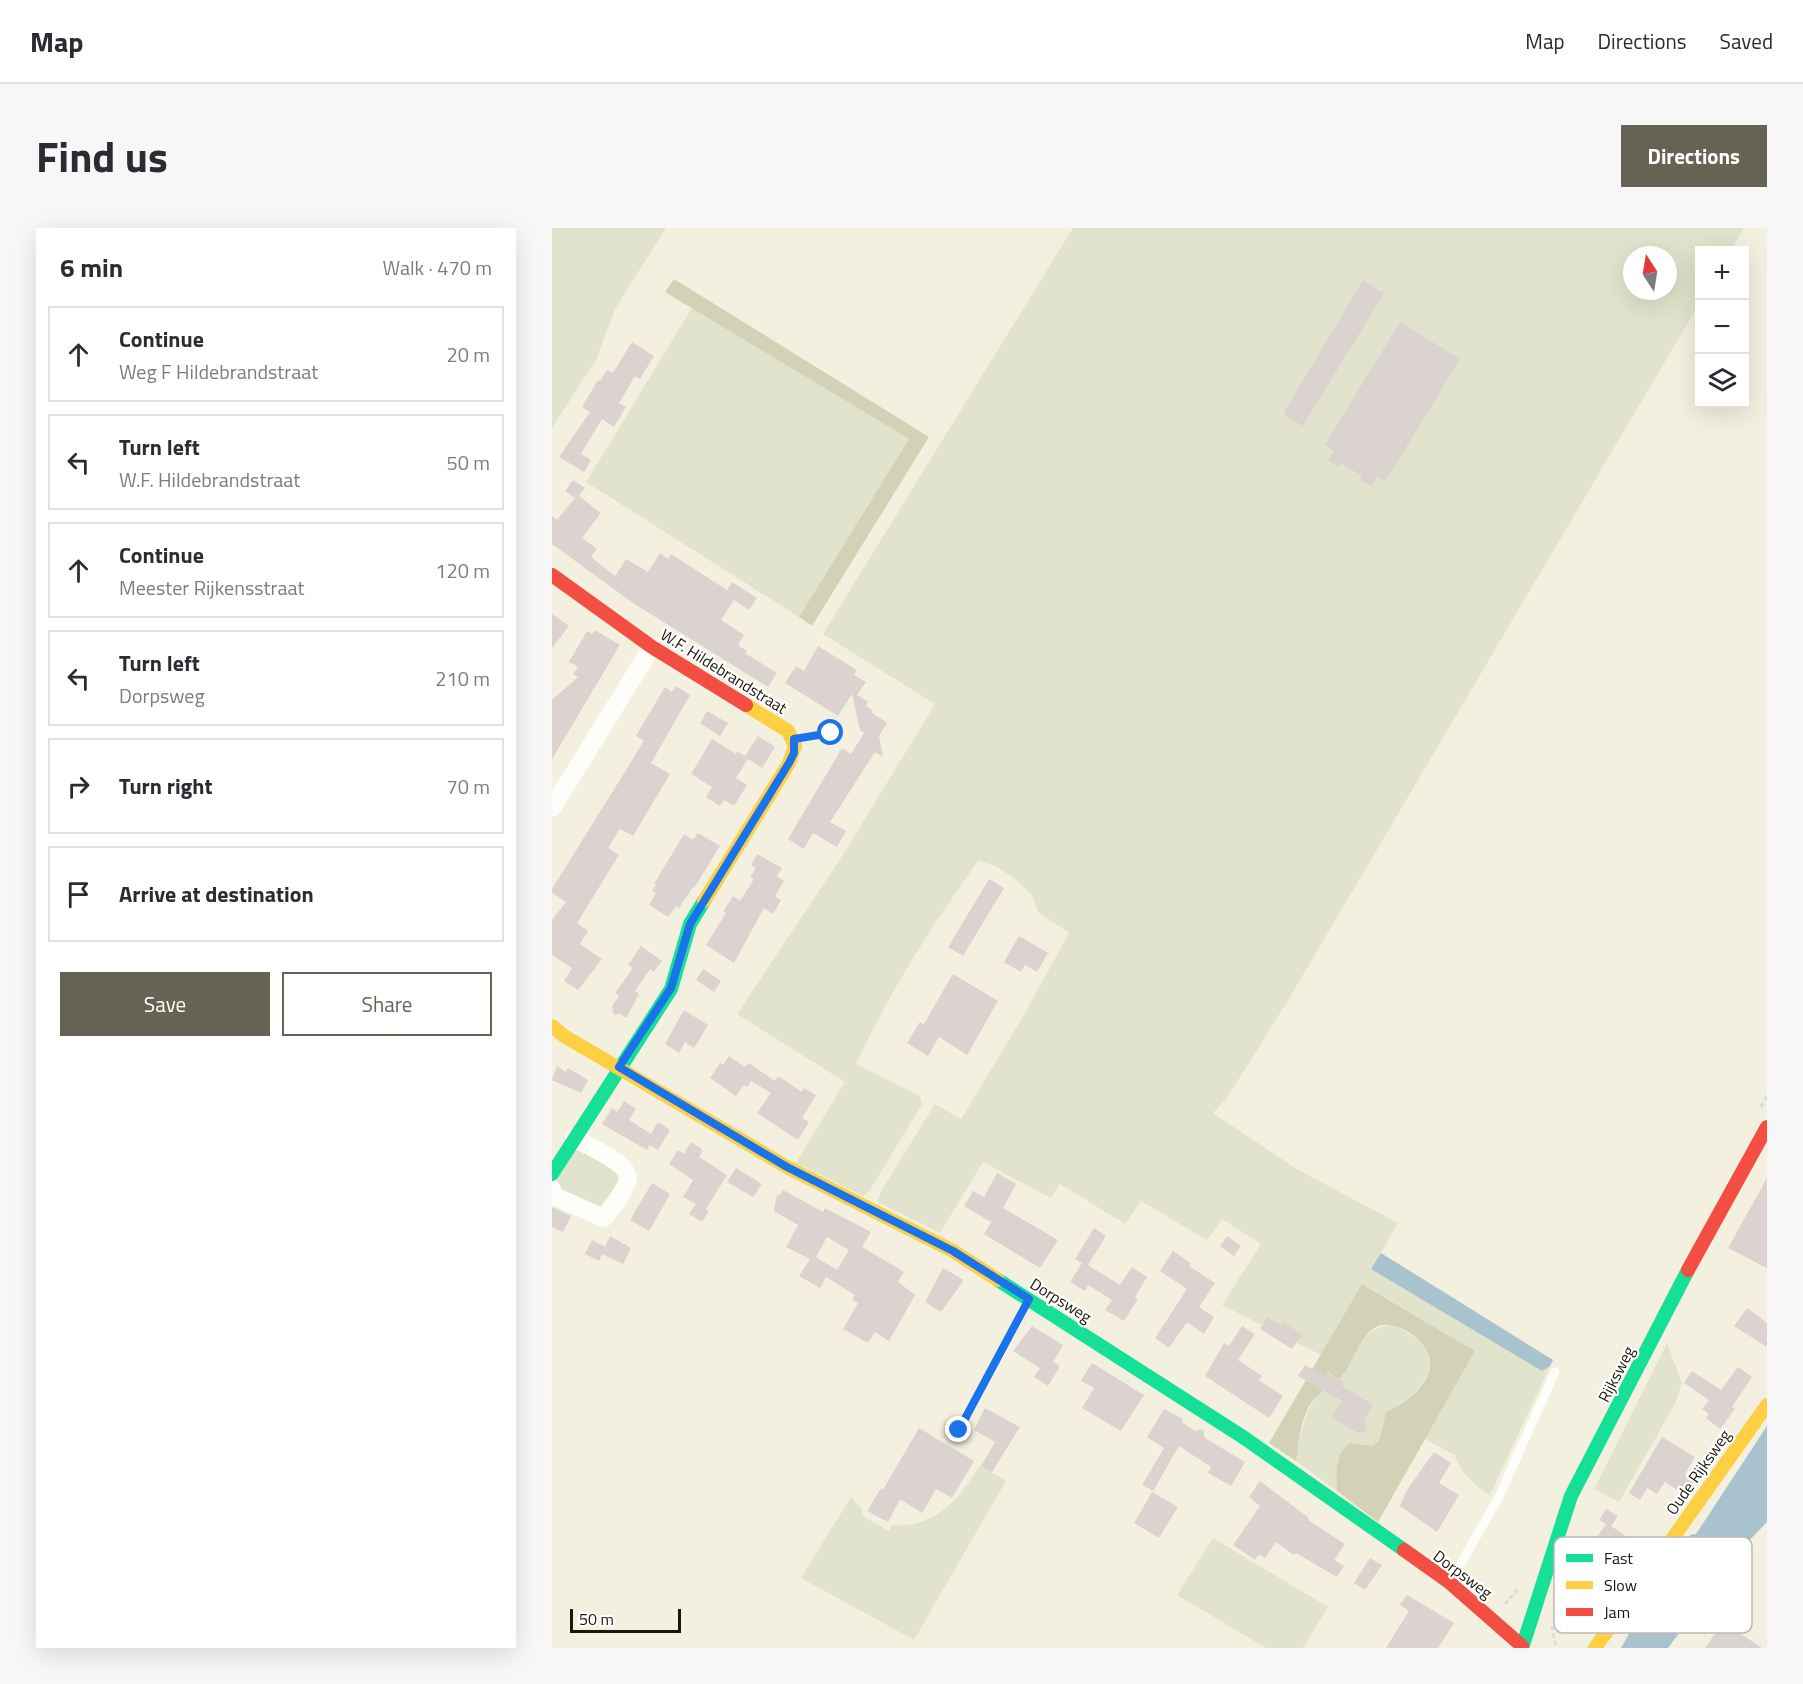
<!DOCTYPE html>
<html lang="en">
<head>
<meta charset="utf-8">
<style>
  :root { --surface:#fff; --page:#f7f7f7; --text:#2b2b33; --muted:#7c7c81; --line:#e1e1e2; --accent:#666355 }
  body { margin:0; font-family:"Titillium Web",sans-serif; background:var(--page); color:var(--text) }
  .controls { position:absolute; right:18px; top:18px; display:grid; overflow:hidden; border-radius:0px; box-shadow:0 6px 24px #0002 }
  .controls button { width:54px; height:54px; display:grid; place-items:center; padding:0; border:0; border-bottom:2px solid var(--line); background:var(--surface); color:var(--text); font:30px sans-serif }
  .compass { position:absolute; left:1071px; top:18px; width:54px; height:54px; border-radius:50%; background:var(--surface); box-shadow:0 6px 24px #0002; rotate:348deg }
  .scale { position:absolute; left:18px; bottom:15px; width:111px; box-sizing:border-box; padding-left:6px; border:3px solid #19170b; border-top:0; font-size:16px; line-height:21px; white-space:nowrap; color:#19170b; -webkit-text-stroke:4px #fff; paint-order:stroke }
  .stop { position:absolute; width:18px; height:18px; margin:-14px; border:4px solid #1a73e8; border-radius:50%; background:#fff }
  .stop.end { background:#1a73e8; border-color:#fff; box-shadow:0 2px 6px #0008 }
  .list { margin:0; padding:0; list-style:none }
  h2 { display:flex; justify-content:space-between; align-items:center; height:78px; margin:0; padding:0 24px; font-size:26px }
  h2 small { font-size:20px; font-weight:400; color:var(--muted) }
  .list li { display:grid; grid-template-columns:39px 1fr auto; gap:18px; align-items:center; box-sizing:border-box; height:96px; margin:0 12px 12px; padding:0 12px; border:2px solid var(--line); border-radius:0px }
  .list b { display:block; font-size:22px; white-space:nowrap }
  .list p { margin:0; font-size:20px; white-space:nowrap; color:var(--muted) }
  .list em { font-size:20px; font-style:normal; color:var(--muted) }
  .actions { display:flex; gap:12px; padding:18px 24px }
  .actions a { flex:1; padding:14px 0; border:2px solid var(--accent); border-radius:0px; text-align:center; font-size:21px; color:var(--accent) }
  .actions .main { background:var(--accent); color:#fff }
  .icon { flex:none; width:33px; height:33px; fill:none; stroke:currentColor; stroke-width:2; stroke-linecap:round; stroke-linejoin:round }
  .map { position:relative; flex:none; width:1215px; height:1420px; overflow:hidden; border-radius:0px }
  header { display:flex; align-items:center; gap:36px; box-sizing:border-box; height:84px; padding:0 30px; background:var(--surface); border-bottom:2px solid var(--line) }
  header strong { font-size:28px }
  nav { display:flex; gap:33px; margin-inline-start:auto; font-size:21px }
  .intro { display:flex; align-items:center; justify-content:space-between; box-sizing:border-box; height:144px; padding:0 36px }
  h1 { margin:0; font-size:42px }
  .button { padding:15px 27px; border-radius:0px; background:var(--accent); color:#fff; font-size:21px; font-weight:700 }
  main { display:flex; gap:36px; padding:0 36px }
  aside { flex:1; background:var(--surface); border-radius:0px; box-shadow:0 6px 24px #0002 }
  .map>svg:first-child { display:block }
  .green { fill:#e2e3cc; fill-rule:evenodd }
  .forest { fill:#d2d3b6 }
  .water { fill:#a8c2ce }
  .building { fill:#dad3cf; fill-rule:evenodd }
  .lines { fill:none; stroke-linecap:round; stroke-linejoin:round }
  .path { stroke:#dddcd6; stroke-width:3; stroke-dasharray:4.5 3; stroke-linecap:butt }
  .lane { stroke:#fdfdfa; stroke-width:9 }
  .street { stroke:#fdfdfa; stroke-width:18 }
  .fast { stroke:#16e098; stroke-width:14 }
  .slow { stroke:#ffcf43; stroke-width:14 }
  .jam { stroke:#f24e42; stroke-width:14 }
  .route { stroke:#1a73e8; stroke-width:8 }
  .labels { text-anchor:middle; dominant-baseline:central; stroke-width:4.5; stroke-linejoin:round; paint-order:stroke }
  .street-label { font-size:16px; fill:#19170b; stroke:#fff }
  .key { fill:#fff; stroke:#bab9b6; stroke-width:1.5 }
  .key-label { font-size:16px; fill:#19170b }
</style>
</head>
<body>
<header>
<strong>Map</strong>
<nav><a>Map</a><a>Directions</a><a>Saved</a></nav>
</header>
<div class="intro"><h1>Find us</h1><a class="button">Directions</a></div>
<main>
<aside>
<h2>6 min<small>Walk · 470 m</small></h2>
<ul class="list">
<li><svg class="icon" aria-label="ahead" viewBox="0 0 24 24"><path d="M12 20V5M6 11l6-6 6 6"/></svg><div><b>Continue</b><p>Weg F Hildebrandstraat</p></div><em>20 m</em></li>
<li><svg class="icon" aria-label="left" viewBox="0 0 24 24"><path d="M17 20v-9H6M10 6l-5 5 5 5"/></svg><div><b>Turn left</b><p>W.F. Hildebrandstraat</p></div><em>50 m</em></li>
<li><svg class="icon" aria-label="ahead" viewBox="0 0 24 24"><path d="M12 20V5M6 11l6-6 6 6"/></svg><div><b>Continue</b><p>Meester Rijkensstraat</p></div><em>120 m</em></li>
<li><svg class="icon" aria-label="left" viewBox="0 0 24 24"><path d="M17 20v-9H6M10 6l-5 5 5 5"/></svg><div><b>Turn left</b><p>Dorpsweg</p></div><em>210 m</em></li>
<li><svg class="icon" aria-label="right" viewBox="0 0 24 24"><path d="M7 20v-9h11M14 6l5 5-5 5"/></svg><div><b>Turn right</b></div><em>70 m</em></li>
<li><svg class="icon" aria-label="arrive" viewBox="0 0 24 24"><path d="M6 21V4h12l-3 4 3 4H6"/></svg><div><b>Arrive at destination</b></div></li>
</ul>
<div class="actions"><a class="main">Save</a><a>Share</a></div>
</aside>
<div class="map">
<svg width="1215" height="1420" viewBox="0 0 1215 1420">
  <rect width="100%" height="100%" fill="#f4f0df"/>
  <path class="green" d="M0 0H114L63 81 45 130 0 200Z
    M521 0H1192L1179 22H1148L1147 76 735 774 675 870 661 885 743 940 846 995 820 1041 990 1143 998 1138 938 1267C920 1256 910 1246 903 1227L873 1211 923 1123 811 1056 769 1127 670 1077 709 1016 670 991 655 1012 589 973 573 996 508 956 499 970 431 934 388 1005 325 974 329 963 383 876 409 891 472 787 517 705 486 684 480 667 462 650 442 637 426 633C378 701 339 761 304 836L368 868 370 876 318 962 311 968 244 935 293 854 185 786 294 622 383 476 271 406ZM1080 27H1116V63H1080Z
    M140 80 357 211 247 389 34 254Z
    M25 918 71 944 52 982 2 957Z
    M841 1097C852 1103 865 1108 872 1119 892 1145 855 1175 834 1184L827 1213 822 1218 798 1215 785 1234V1263L744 1233C748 1207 751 1186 767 1165L766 1159 776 1144 792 1146C804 1121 811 1099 841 1097Z
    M1115 1115 1130 1155 1123 1176 1067 1274 1042 1261Z
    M428 1237 454 1253 362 1412 249 1350 299 1269 311 1282 309 1287 337 1303 340 1297C383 1301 408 1270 428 1237Z
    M661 1310 776 1379 751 1420H714L625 1367Z"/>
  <path class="forest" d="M122 51 377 209 260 398 247 389 357 211 113 64Z
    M810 1056 923 1123 826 1294 785 1263C785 1244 781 1228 798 1215L821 1218 827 1213 834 1184C852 1176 878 1158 878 1135 879 1114 843 1089 824 1099 804 1111 803 1136 787 1151L776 1144 767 1159 771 1163C749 1178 748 1208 744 1233L717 1215Z"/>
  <path class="water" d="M829 1025 1001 1132 998 1138 990 1143 819 1041Z
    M1215 1198V1294L1189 1321 1116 1420H1069L1086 1390 1132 1323 1133 1313 1138 1307 1144 1306Z"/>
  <path class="building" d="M811 52 832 65 751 198 731 186Z
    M848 94 908 131 833 254 825 249 819 258 808 252 810 248 789 235 787 239 776 232 782 223 773 217Z
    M80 114 102 128 88 151 83 148 67 175 74 179 62 199 50 191 29 226 39 232 32 244 7 229 38 184 30 179 46 152 48 153 55 142 61 145Z
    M21 252 33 260 27 268 49 285 30 310 45 321 39 329 63 348 74 331 96 344 108 325 116 331 119 326 175 362 180 354 205 370 197 382 182 372 169 392 192 407 186 417 195 423 193 425 225 445 216 459 81 375 0 316V288L5 292 23 270 13 263Z
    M0 386 17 398 0 420Z
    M43 402 68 417 0 531V472L26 449 21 446 26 439 17 434 35 403 40 406Z
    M266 418 305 442 302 447 314 454 305 467 316 474 314 478 320 482 319 484 335 495 327 508 331 529 323 524 278 594 294 603 285 619 261 605 252 621 236 611 290 520 299 526 312 505 308 502 300 466 286 488 233 455 244 438 252 443Z
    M124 458 138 467 99 535 118 546 81 608 68 601 56 620 67 627 25 695 36 703 28 716 50 731 26 762 12 753 20 740 0 727V692L14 674 0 665V661L92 513 84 508 113 459 120 464Z
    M155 483 176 495 168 508 148 495Z
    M206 508 223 519 210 540 196 531 184 550 195 557 182 578 172 572 168 578 154 569 160 559 139 546 160 511 184 526 185 523 193 528Z
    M146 605 168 618 142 660 141 659 127 680 124 678 116 689 97 677 104 665 100 663 104 657 102 656 132 606 141 612Z
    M205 626 230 640 225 648 232 653 223 668 229 672 221 686 212 680 182 735 154 717 174 685 171 684 181 668 188 673 202 651 198 649 204 640 199 637Z
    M437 651 452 660 411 728 396 719Z
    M467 708 496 725 485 744 473 737 469 744 452 734Z
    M89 718 110 733 102 744 98 741 83 763 87 766 74 790 68 786 62 787 60 778 67 768 63 765 81 740 76 737Z
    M151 741 169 753 162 764 144 752Z
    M401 746 446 773 415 827 387 809 376 828 355 815 368 794 372 796Z
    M132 782 156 797 142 820 133 814 127 825 113 816Z
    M177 828 193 839 197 835 223 853 226 848 250 864 252 860 264 867 250 890 257 894 246 912 205 885 219 865 199 853 195 859 192 857 184 868 158 850 168 835 171 837Z
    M5 838 14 844 16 840 36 852 29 865 0 852Z
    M72 873 84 881 77 892 99 906 106 894 118 902 106 922 98 917 95 922 50 896 60 880 65 884Z
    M139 914 151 922 147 929 175 947 154 981 157 983 150 994 137 986 144 976 131 969 141 952 117 936 126 922 132 926Z
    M184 940 210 956 201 969 175 954Z
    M445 945 464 956 451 980 506 1012 488 1040 432 1006 439 994 412 978 421 963 432 969Z
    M1215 950V1040L1176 1020Z
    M100 955 118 966 97 1003 78 992Z
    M231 962 271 984 273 980 319 1004 310 1019 352 1044 346 1054 363 1067 337 1113 323 1104 316 1115 291 1101 306 1075 300 1072 303 1067 274 1049 268 1060 247 1048 258 1031 234 1019 246 997 222 983 225 966 227 968ZM275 1009 297 1022 285 1042 264 1029Z
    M0 979 19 988 11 1004 0 999Z
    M542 1000 554 1008 536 1037 568 1057 580 1039 595 1049 583 1069 586 1071 572 1093 553 1082 560 1072 536 1057 533 1063 518 1054 530 1035 523 1031Z
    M58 1008 79 1020 71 1036 50 1026 47 1033 33 1026 40 1012 53 1019Z
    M675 1008 689 1018 682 1028 668 1018Z
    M621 1023 639 1035 637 1038 663 1055 647 1079 662 1089 652 1106 635 1094 617 1120 603 1110 635 1061 608 1043Z
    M391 1040 412 1052 389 1084 373 1074Z
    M1195 1080 1215 1095V1119L1182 1098Z
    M715 1089 730 1098 732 1095 750 1106 740 1121 708 1101Z
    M480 1098 511 1117 501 1134 508 1138 496 1158 482 1149 488 1140 461 1123Z
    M690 1098 703 1106 686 1132 710 1148 707 1152 731 1168 717 1190 653 1148 672 1115 677 1118Z
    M540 1135 592 1167 569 1203 530 1180 542 1160 529 1153Z
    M753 1137 773 1149 775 1145 792 1155 790 1158 821 1177 812 1192 815 1199 812 1204 806 1205 779 1189 790 1173 746 1148Z
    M1186 1139 1200 1149 1180 1179 1183 1181 1168 1201 1154 1190 1157 1186 1150 1181 1157 1172 1132 1155 1140 1143 1169 1162Z
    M433 1180 468 1199 440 1244 429 1238 443 1214 422 1202Z
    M612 1181 631 1191 630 1194 643 1203 651 1201 653 1210 693 1234 679 1258 656 1245 659 1239 627 1218 601 1263 590 1257 612 1220 595 1209Z
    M367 1200 422 1233 400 1270 384 1261 370 1285 348 1271 336 1294 315 1283 329 1260 331 1262Z
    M1110 1209 1143 1229 1133 1246 1143 1252 1133 1267 1113 1254 1105 1266 1095 1260 1088 1272 1077 1265Z
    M882 1224 899 1235 887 1255 907 1267 885 1304 848 1278 855 1262Z
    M708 1253 757 1290 756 1292 793 1316 782 1332 792 1338 785 1349 744 1325 742 1327 724 1314 713 1330 707 1326 703 1332 681 1317 708 1278 697 1269Z
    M600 1264 626 1279 607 1310 582 1295Z
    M1054 1281 1066 1288 1059 1298 1093 1321 1083 1336 1066 1325 1052 1343 1066 1358 1038 1395 1035 1393 1027 1404 1017 1397 1027 1377 1014 1367 1043 1325 1037 1321 1054 1296 1047 1292Z
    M818 1330 830 1337 813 1362 802 1355Z
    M855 1367 902 1395 886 1420H834L857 1383 848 1377Z
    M1171 1394 1210 1420H1153Z"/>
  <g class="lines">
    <path class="path" d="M1209 879 1215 867
      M953 1376 966 1361
      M1000 1398 1004 1420"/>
    <path class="lane" d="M243 511 280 505
      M407 1202 476 1073
      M899 1352 946 1271 1003 1144"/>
    <path class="street" d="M0 580 100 419
      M0 961 2 968 52 990C59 979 71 967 75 954 82 936 35 918 22 910"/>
    <path class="fast" d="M0 946 119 761 138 696 152 673
      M446 1052 691 1209 852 1322
      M970 1420 1019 1268 1136 1042"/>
    <path class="slow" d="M152 673 237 535 243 518 236 503 194 477
      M0 798 12 808 235 939 401 1023 446 1052
      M1043 1420 1215 1177"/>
    <path class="jam" d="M0 347 100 419 194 477
      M1136 1042 1215 899
      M852 1322 897 1354 970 1418"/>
  </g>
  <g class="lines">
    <path class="route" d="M279 505 242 511V525L237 535 138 696 119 760 67 839 235 939 401 1023 477 1071 407 1202"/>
  </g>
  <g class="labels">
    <g class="street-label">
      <text transform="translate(172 443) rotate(32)">W.F. Hildebrandstraat</text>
      <text transform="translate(509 1072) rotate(32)">Dorpsweg</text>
      <text transform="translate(1064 1146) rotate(-63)">Rijksweg</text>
      <text transform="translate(1146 1244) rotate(-55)">Oude Rijksweg</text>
      <text transform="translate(911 1346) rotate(37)">Dorpsweg</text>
    </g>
  </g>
  <rect x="1002" y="1309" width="198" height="96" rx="9" class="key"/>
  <rect x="1014" y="1326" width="27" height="8" fill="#16e098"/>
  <rect x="1014" y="1353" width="27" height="8" fill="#ffcf43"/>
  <rect x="1014" y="1380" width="27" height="8" fill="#f24e42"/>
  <g class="key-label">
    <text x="1052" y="1336">Fast</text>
    <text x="1052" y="1363">Slow</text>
    <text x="1052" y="1390">Jam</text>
  </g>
</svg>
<div class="controls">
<button>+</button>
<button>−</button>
<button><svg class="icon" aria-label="layers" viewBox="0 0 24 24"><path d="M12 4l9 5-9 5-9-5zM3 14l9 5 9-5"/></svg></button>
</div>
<svg class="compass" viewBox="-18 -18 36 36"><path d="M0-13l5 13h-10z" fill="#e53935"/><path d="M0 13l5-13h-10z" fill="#7c7c81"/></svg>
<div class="scale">50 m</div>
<div class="stop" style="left:279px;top:505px"></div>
<div class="stop end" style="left:407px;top:1202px"></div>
</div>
</main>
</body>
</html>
